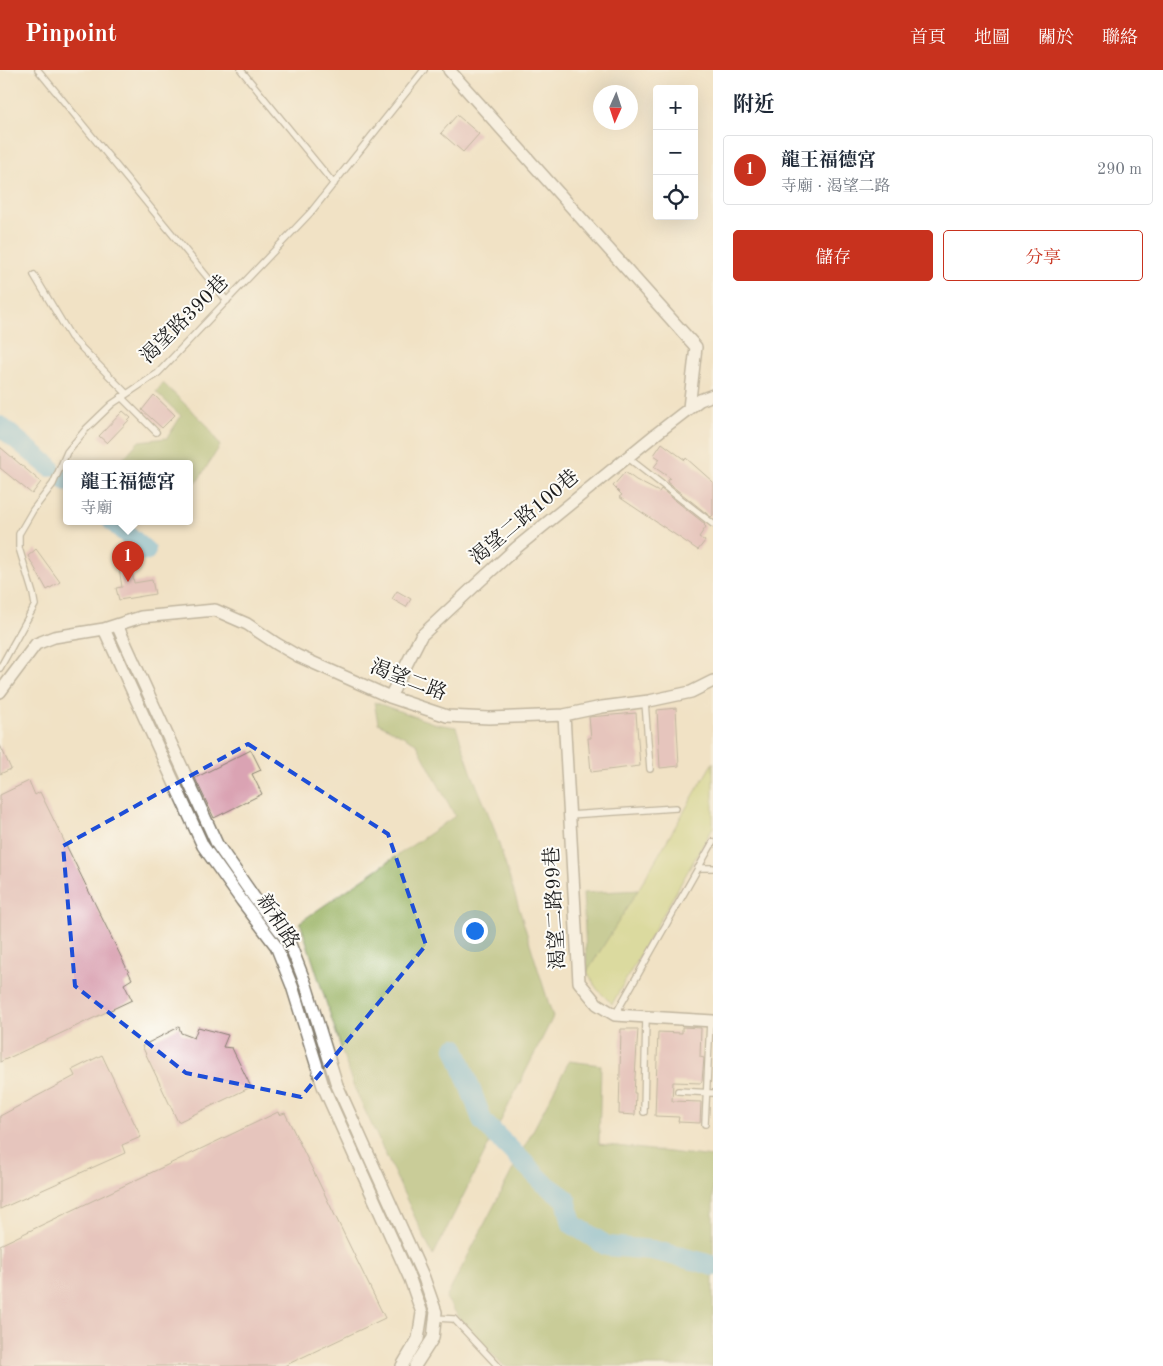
<!DOCTYPE html>
<html lang="zh-TW">
<head>
<meta charset="utf-8">
<style>
  :root { --surface:#fff; --page:#f6f6f7; --text:#1f2937; --muted:#747a83; --line:#e0e1e3; --accent:#c8321e }
  body { margin:0; font-family:"Old Standard TT","Noto Serif TC",serif; background:var(--page); color:var(--text) }
  .controls { position:absolute; right:15px; top:15px; display:grid; overflow:hidden; border-radius:5px; box-shadow:0 5px 20px #0002 }
  .controls button { width:45px; height:45px; display:grid; place-items:center; padding:0; border:0; border-bottom:1px solid var(--line); background:var(--surface); color:var(--text); font:25px sans-serif }
  .compass { position:absolute; left:593px; top:15px; width:45px; height:45px; border-radius:50%; background:var(--surface); box-shadow:0 5px 20px #0002; rotate:183deg }
  .you { position:absolute; left:474px; top:860px; width:18px; height:18px; margin:-12px; border:4px solid #fff; border-radius:50%; background:#1a73e8; box-shadow:0 0 0 8px #1a73e833 }
  .badge { display:grid; place-items:center; width:32px; height:32px; border-radius:50%; background:var(--accent); color:#fff; font-size:16px; font-weight:700 }
  .pin { position:absolute; translate:-50% -41px; filter:drop-shadow(0 1px 2px #0008) }
  .pin::after { content:''; position:absolute; top:26px; width:18px; height:15px; background:inherit; clip-path:polygon(0 0,100% 0,50% 100%) }
  .popup { position:absolute; left:63px; top:390px; width:130px; height:65px; box-sizing:border-box; display:grid; place-content:center; border-radius:5px; background:var(--surface); filter:drop-shadow(0 1px 4px #0005); font-size:16px; white-space:nowrap; color:var(--muted) }
  .popup b { font-size:19px; color:var(--text) }
  .popup::after { content:''; position:absolute; left:50%; top:100%; margin-left:-10px; border:10px solid transparent; border-top-color:var(--surface) }
  .list { margin:0; padding:0; list-style:none }
  h2 { display:flex; justify-content:space-between; align-items:center; height:65px; margin:0; padding:0 20px; font-size:21px }
  h2 small { font-size:16px; font-weight:400; color:var(--muted) }
  .list li { display:grid; grid-template-columns:32px 1fr auto; gap:15px; align-items:center; box-sizing:border-box; height:70px; margin:0 10px 10px; padding:0 10px; border:1px solid var(--line); border-radius:5px }
  .list b { display:block; font-size:19px; white-space:nowrap }
  .list p { margin:0; font-size:16px; white-space:nowrap; color:var(--muted) }
  .list em { font-size:16px; font-style:normal; color:var(--muted) }
  .actions { display:flex; gap:10px; padding:15px 20px }
  .actions a { flex:1; padding:11px 0; border:1px solid var(--accent); border-radius:5px; text-align:center; font-size:18px; color:var(--accent) }
  .actions .main { background:var(--accent); color:#fff }
  .icon { flex:none; width:28px; height:28px; fill:none; stroke:currentColor; stroke-width:2; stroke-linecap:round; stroke-linejoin:round }
  .map { position:relative; flex:none; width:713px; height:1296px; overflow:hidden }
  header { display:flex; align-items:center; gap:30px; box-sizing:border-box; height:70px; padding:0 25px; background:var(--accent); color:#fff }
  header strong { font-size:24px }
  nav { display:flex; gap:28px; margin-inline-start:auto; font-size:18px }
  main { display:flex }
  aside { flex:1; background:var(--surface) }
  .map>svg:first-child { display:block }
  .green { fill:#c2d072; stroke:#6f7647 }
  .forest { fill:#99b264; stroke:#5a6740 }
  .lines { fill:none; stroke-linecap:round; stroke-linejoin:round }
  .river { stroke:#63b5de; stroke-width:20 }
  .building { fill:#daa3b3 }
  .service-casing { stroke:#867f70; stroke-width:8 }
  .minor-casing { stroke:#867f70; stroke-width:14 }
  .service { stroke:#fff; stroke-width:5.5 }
  .minor { stroke:#fff; stroke-width:11 }
  .marked { fill:none; stroke:#1d4ed8; stroke-width:4; stroke-dasharray:10 6; stroke-linejoin:round }
  .labels { text-anchor:middle; dominant-baseline:central; stroke-width:4; stroke-linejoin:round; paint-order:stroke }
  .street-label { font-size:20px; fill:#1c1c1c; stroke:#fdfcf7 }
</style>
</head>
<body>
<header>
<strong>Pinpoint</strong>
<nav><a>首頁</a><a>地圖</a><a>關於</a><a>聯絡</a></nav>
</header>
<main>
<div class="map">
<svg width="713" height="1296" viewBox="0 0 713 1296">
  <rect width="100%" height="100%" fill="#fdfcf7"/>
  <filter id="ink" filterUnits="userSpaceOnUse"><feTurbulence type="fractalNoise" baseFrequency=".02" numOctaves="2"/><feDisplacementMap in="SourceGraphic" scale="10" xChannelSelector="R" yChannelSelector="G"/><feConvolveMatrix kernelMatrix="1 2 1 2 8 2 1 2 1" color-interpolation-filters="sRGB"/></filter>
  <filter id="wash" filterUnits="userSpaceOnUse"><feTurbulence type="fractalNoise" baseFrequency=".0096" numOctaves="4" result="noise"/><feDisplacementMap in="SourceGraphic" scale="20" xChannelSelector="R" yChannelSelector="G"/><feGaussianBlur stdDeviation="1.12" result="paint"/><feColorMatrix in="noise" values="0 0 0 0 0 0 0 0 0 0 0 0 0 0 0 0 0 1.4 0 .05"/><feComposite in="paint" operator="in"/></filter>
  <g filter="url(#wash)">
    <rect width="100%" height="100%" fill="#f1e2c5"/>
    <path class="green" d="M713 692V757L612 934 597 919 587 902 638 820Z"/>
    <path class="forest" d="M163 313 207 355 220 376 197 412 189 413V393H119L139 371 167 368 181 346 156 322Z
      M374 632 436 654 456 657 472 704 493 755 553 947 433 1186 353 1015 300 852 455 746 416 673 378 653Z
      M638 820 587 902 583 823Z
      M569 991 601 995 599 1074 713 1087V1296H504L464 1255 446 1228Z"/>
    <g class="lines">
      <path class="river" d="M0 356 50 397
        M65 410 67 411
        M112 451 146 481
        M455 978 483 1052 544 1113 566 1129 572 1154 607 1176 652 1180 701 1192 713 1196"/>
    </g>
    <g id="blocks">
      <path class="building" d="M457 45 479 64 463 82 441 63Z
        M154 325 175 345 162 358 142 340Z
        M123 341 131 348 107 373 99 366Z
        M662 373 685 390 686 388 713 412V445L711 447 667 412 670 408 654 397 660 389 654 385Z
        M0 377 41 412 32 424 0 398Z
        M625 402 636 410 659 422 661 419 705 454 704 455 706 457 699 467 705 471 698 480 619 427 622 425 613 416Z
        M36 479 60 512 47 520 28 486Z
        M131 496 134 513 152 510 155 524 119 530 116 518 122 517 119 498Z
        M397 521 411 529 406 537 392 529Z
        M676 638 679 696 660 698 657 640Z
        M636 643 640 696 591 702 588 668H591L589 647Z
        M0 675 11 699 0 704Z
        M251 680 261 700 252 704 262 724 214 748 195 708Z
        M29 711 35 725 40 722 132 909 124 914 132 930 0 992V725Z
        M179 957 181 963 194 968 198 957 228 965 223 977 232 978 251 1017 178 1052 142 976Z
        M682 957 701 958 700 987 704 988 702 1011 701 1013 673 1012 672 1031 701 1032 700 1053 678 1052 679 1047 655 1046 658 962 682 963Z
        M621 959H638L634 1023H636L635 1045 619 1044Z
        M102 985 141 1067 122 1075 125 1083 0 1139V1046L75 1006 72 1000Z
        M278 1042 279 1045 285 1043 385 1248 284 1296H0V1175Z"/>
    </g>
  </g>
  <g filter="url(#ink)">
    <use href="#blocks" fill-opacity="0" stroke="#867f70" stroke-width="1"/>
    <g class="lines">
      <defs>
        <path id="service" d="M38 0 227 231
          M241 0 334 114
          M34 205 71 267 126 323
          M121 327 156 362
          M627 387 713 454
          M0 598 35 535 33 524 19 478V464L33 440 53 414 67 382 86 359 112 334 158 303 311 142 424 0
          M645 632 650 699
          M569 745 676 738
          M698 798H713
          M615 945 713 772
          M678 1021 713 1023
          M644 1042 646 947
          M705 1054 710 951
          M435 1248 454 1249 498 1296"/>
        <path id="minor" d="M449 0 696 277 689 338
          M117 555 217 774 256 830 290 874 306 915 337 1015 424 1208 436 1242 433 1268 415 1296
          M104 559 203 776 242 831 276 876 292 916 323 1016 410 1209 422 1243 418 1269 402 1296
          M0 622 36 574 54 567 104 559 141 547 215 540 247 554 277 574 298 586 390 627 447 646 489 648 564 645 602 637 649 631 691 622 713 611
          M390 627 421 566 480 511 516 478 656 364 700 330 713 325
          M564 645 579 912 597 934 615 945 713 951"/>
      </defs>
      <use href="#service" class="service-casing"/>
      <use href="#minor" class="minor-casing"/>
      <use href="#service" class="service"/>
      <use href="#minor" class="minor"/>
    </g>
  </g>
  <path d="M0 0H713V1296H0ZM248 674 388 764 426 875 301 1027 186 1003 75 916 63 776Z" fill="#f1e2c5" fill-opacity=".55" fill-rule="evenodd"/>
  <path class="marked" d="M248 674 388 764 426 875 301 1027 186 1003 75 916 63 776Z"/>
  <g class="labels">
    <g class="street-label">
      <text transform="translate(185 250) rotate(-45)">渴望路390巷</text>
      <text transform="translate(525 448) rotate(-40)">渴望二路100巷</text>
      <text transform="translate(408 611) rotate(21)">渴望二路</text>
      <text transform="translate(556 838) rotate(-93)">渴望二路99巷</text>
      <text transform="translate(277 852) rotate(57)">新和路</text>
    </g>
  </g>
</svg>
<div class="controls">
<button>+</button>
<button>−</button>
<button><svg class="icon" aria-label="locate" viewBox="0 0 24 24"><circle cx="12" cy="12" r="6"/><path d="M12 2v4M12 18v4M2 12h4M18 12h4"/></svg></button>
</div>
<svg class="compass" viewBox="-18 -18 36 36"><path d="M0-13l5 13h-10z" fill="#e53935"/><path d="M0 13l5-13h-10z" fill="#747a83"/></svg>
<div class="you"></div>
<div class="pin badge" style="left:128px;top:512px">1</div>
<div class="popup"><b>龍王福德宮</b>寺廟</div>
</div>
<aside>
<h2>附近<small></small></h2>
<ul class="list">
<li><span class="badge">1</span><div><b>龍王福德宮</b><p>寺廟 · 渴望二路</p></div><em>290 m</em></li>
</ul>
<div class="actions"><a class="main">儲存</a><a>分享</a></div>
</aside>
</main>
</body>
</html>
